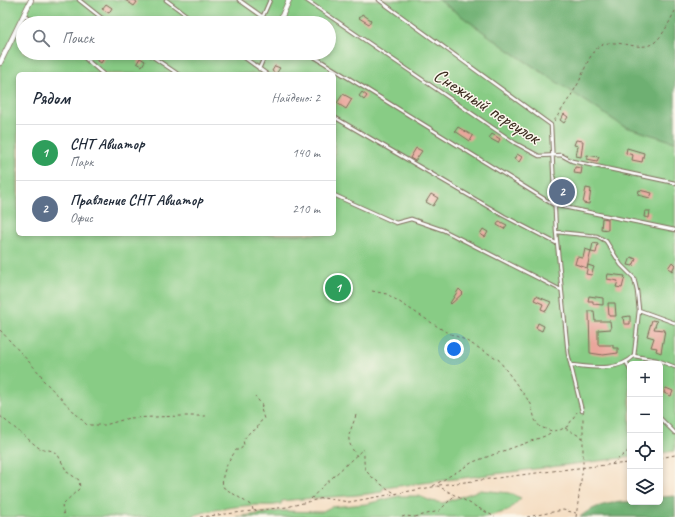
<!DOCTYPE html>
<html lang="ru">
<head>
<meta charset="utf-8">
<style>
  :root { --surface:#fff; --page:#f6f6f7; --text:#1f2937; --muted:#747a83; --line:#e0e1e3; --accent:#c8321e }
  body { margin:0; font-family:Caveat,sans-serif; background:var(--page); color:var(--text) }
  .controls { position:absolute; right:12px; bottom:12px; display:grid; overflow:hidden; border-radius:6px; box-shadow:0 2px 6px #0003 }
  .controls button { width:36px; height:36px; display:grid; place-items:center; padding:0; border:0; border-bottom:1px solid var(--line); background:var(--surface); color:var(--text); font:20px sans-serif }
  .you { position:absolute; left:454px; top:349px; width:14px; height:14px; margin:-10px; border:3px solid #fff; border-radius:50%; background:#1a73e8; box-shadow:0 0 0 6px #1a73e833 }
  .badge { display:grid; place-items:center; width:26px; height:26px; border-radius:50%; background:var(--accent); color:#fff; font-size:13px; font-weight:700 }
  .pin { position:absolute; translate:-50% -50%; border:2px solid #fff; box-shadow:0 1px 4px #0006 }
  .list { margin:0; padding:0; list-style:none }
  h2 { display:flex; justify-content:space-between; align-items:center; height:52px; margin:0; padding:0 16px; font-size:17px }
  h2 small { font-size:13px; font-weight:400; color:var(--muted) }
  .list li { display:grid; grid-template-columns:26px 1fr auto; gap:12px; align-items:center; box-sizing:border-box; height:56px; padding:0 16px; border-top:1px solid var(--line) }
  .list b { display:block; font-size:15px; white-space:nowrap }
  .list p { margin:0; font-size:13px; white-space:nowrap; color:var(--muted) }
  .list em { font-size:13px; font-style:normal; color:var(--muted) }
  .icon { flex:none; width:22px; height:22px; fill:none; stroke:currentColor; stroke-width:2; stroke-linecap:round; stroke-linejoin:round }
  .map { position:relative; flex:none; width:675px; height:517px; overflow:hidden }
  .search { position:absolute; background:var(--surface); box-shadow:0 2px 6px #0003; left:16px; top:16px; width:320px; height:44px; display:flex; align-items:center; gap:10px; box-sizing:border-box; padding:0 14px; border-radius:22px; color:var(--muted); font-size:15px }
  .panel { position:absolute; background:var(--surface); box-shadow:0 2px 6px #0003; left:16px; top:72px; width:320px; height:164px; border-radius:6px }
  .map>svg:first-child { display:block }
  .green { fill:#88cc85; stroke:#627b52; fill-rule:evenodd }
  .forest { fill:#6eb072; stroke:#546d48 }
  .building { fill:#e9a69b }
  .lines { fill:none; stroke-linecap:round; stroke-linejoin:round }
  .lane-casing { stroke:#7c6958; stroke-width:4.5 }
  .street-casing { stroke:#7c6958; stroke-width:6 }
  .path { stroke:#7c6958; stroke-width:1; stroke-dasharray:3 3; stroke-linecap:butt }
  .lane { stroke:#fff; stroke-width:2.5 }
  .street { stroke:#fff; stroke-width:4.5 }
  .labels { text-anchor:middle; dominant-baseline:central; stroke-width:3; stroke-linejoin:round; paint-order:stroke }
  .street-label { font-size:20px; fill:#3b2a1e; stroke:#fbf7ec }
</style>
</head>
<body>
<div class="map">
<svg width="675" height="517" viewBox="0 0 675 517">
  <rect width="100%" height="100%" fill="#fbf7ec"/>
  <filter id="ink" filterUnits="userSpaceOnUse"><feTurbulence type="fractalNoise" baseFrequency=".025" numOctaves="2"/><feDisplacementMap in="SourceGraphic" scale="8" xChannelSelector="R" yChannelSelector="G"/><feConvolveMatrix kernelMatrix="1 2 1 2 8 2 1 2 1" color-interpolation-filters="sRGB"/></filter>
  <filter id="wash" filterUnits="userSpaceOnUse"><feTurbulence type="fractalNoise" baseFrequency=".012" numOctaves="4" result="noise"/><feDisplacementMap in="SourceGraphic" scale="16" xChannelSelector="R" yChannelSelector="G"/><feGaussianBlur stdDeviation="0.9" result="paint"/><feColorMatrix in="noise" values="0 0 0 0 0 0 0 0 0 0 0 0 0 0 0 0 0 1.4 0 .05"/><feComposite in="paint" operator="in"/></filter>
  <g filter="url(#wash)">
    <rect width="100%" height="100%" fill="#f5dec3"/>
    <path class="green" d="M0 0H439L510 51 623 126 675 142V451L660 453V364H630V457L383 488 382 492C349 497 315 497 282 501L281 504C273 506 265 505 256 505 236 506 207 510 189 517H0ZM23 23H329V53H23ZM18 74H334V234H18Z
      M480 490 509 493 521 498 508 511 485 517H236L282 511 321 512 331 507 366 504 399 496H419L431 501 443 503Z"/>
    <path class="forest" d="M439 0H675V142L623 126 510 51Z
      M675 496V517H580C602 498 633 502 660 502V497Z"/>
    <g id="blocks">
      <path class="building" d="M125 0H134L137 2 134 6Z
        M106 4 112 8 109 13 102 9Z
        M362 14 371 20 369 24 359 18Z
        M98 54 104 58 101 63 95 59Z
        M140 58 145 61 142 66 137 63Z
        M275 66 280 68 276 74 272 71Z
        M362 92 367 96 364 100 359 96Z
        M343 94 352 99 346 109 337 103Z
        M564 114 568 117 564 123 560 120Z
        M458 127 473 136 470 141 455 131Z
        M492 134 500 139 498 143 489 138Z
        M576 140 583 141 581 157 576 156 578 146 574 145Z
        M416 148 422 151 415 161 410 158Z
        M627 148 644 153 642 162 632 160 633 155 626 153Z
        M517 154 522 157 519 162 514 159Z
        M587 155 599 157 597 161 587 159Z
        M575 167 582 168 581 174 574 173Z
        M586 188 591 189 589 204 583 203Z
        M639 190 652 193 650 198 638 195Z
        M431 194 438 198 433 206 426 202Z
        M645 211H650L649 218 644 217Z
        M602 218 608 219V230L601 229Z
        M499 221 507 225 504 229 497 225Z
        M483 229 488 232 485 237 480 234Z
        M593 243 598 244 596 253 591 252Z
        M585 249 591 251 587 268 575 264 577 257 583 258Z
        M631 257 636 259 633 266 628 265Z
        M672 262 675 265 672 271 668 268Z
        M588 265 594 267 591 275 586 274Z
        M608 274 625 276 622 288 616 287 618 281 607 279Z
        M459 289 463 293 451 304 450 303Z
        M536 296 551 302 546 311 541 309 543 304 534 300Z
        M589 296 603 298V305L593 304V301H588Z
        M608 303H615L616 316H609Z
        M589 311H594L595 321H610L611 329 598 330V345H613V348H618V353L603 355 590 353Z
        M630 316V324H624L623 317Z
        M652 320 657 321 654 329 665 330 661 353 656 351 657 348 651 347 654 338 647 336Z
        M538 323 544 326 542 331 536 328Z
        M666 388 673 391 671 396 664 393Z"/>
    </g>
  </g>
  <g filter="url(#ink)">
    <use href="#blocks" fill-opacity="0" stroke="#7c6958" stroke-width="1"/>
    <g class="lines">
      <defs>
        <path id="lane" d="M79 0 108 23
          M166 0 197 23
          M239 0 263 17
          M306 0 515 143 539 156 561 155 572 161 675 183
          M379 0 551 125 556 232 568 354 582 411
          M24 15 39 23
          M260 23 270 0
          M79 53 103 74
          M147 53 178 74
          M238 53 267 74
          M308 53 554 205 675 230
          M243 57 245 53
          M259 69 266 53
          M334 117 504 216 556 243
          M334 195 396 223 411 219 443 230 561 290
          M556 232 597 236 606 241 621 265 634 278 637 291 639 310 675 323
          M639 310 634 356 657 360 675 367
          M627 363 630 370
          M571 365C592 367 618 372 634 356
          M660 418 675 433"/>
        <path id="street" d="M279 23 289 0
          M0 63 31 0"/>
      </defs>
      <use href="#lane" class="lane-casing"/>
      <use href="#street" class="street-casing"/>
      <path class="path" d="M554 121C563 108 571 96 579 82 584 71 588 58 596 49 612 33 639 55 655 42 665 33 669 22 675 11
        M372 291 387 294 446 332 463 339 498 359 531 404 535 420 540 427 552 431 560 430 568 426 577 412
        M0 330 41 375 43 380 87 425H105L129 418 181 416H208
        M356 415C350 435 343 437 357 456
        M0 416 39 448 53 451 58 455 67 472 79 480 80 488 62 505 64 517
        M565 428 583 438
        M660 458 675 455
        M612 464 628 451
        M439 485C503 478 566 468 630 463
        M433 486 473 462 545 436 552 432
        M311 499 320 489 363 449C365 456 363 461 365 468 366 475 390 491 397 494
        M253 510 252 506 223 487C220 474 229 461 236 450H240L244 445 243 440 250 432 257 429 259 423 264 419 261 409 262 405 255 396
        M200 517 287 507 323 498 349 502 438 486 495 517
        M402 517 405 516 415 517
        M415 517 439 511 454 496
        M527 517 563 510 576 513
        M576 517 583 466V416"/>
      <use href="#lane" class="lane"/>
      <use href="#street" class="street"/>
    </g>
  </g>
  <g class="labels">
    <g class="street-label">
      <text transform="translate(487 106) rotate(33)">Снежный переулок</text>
    </g>
  </g>
</svg>
<div class="controls">
<button>+</button>
<button>−</button>
<button><svg class="icon" aria-label="locate" viewBox="0 0 24 24"><circle cx="12" cy="12" r="6"/><path d="M12 2v4M12 18v4M2 12h4M18 12h4"/></svg></button>
<button><svg class="icon" aria-label="layers" viewBox="0 0 24 24"><path d="M12 4l9 5-9 5-9-5zM3 14l9 5 9-5"/></svg></button>
</div>
<div class="you"></div>
<div class="pin badge" style="left:338px;top:288px;background:#2e9e5b">1</div>
<div class="pin badge" style="left:562px;top:192px;background:#5c6f8a">2</div>
<div class="search"><svg class="icon" aria-label="search" viewBox="0 0 24 24"><circle cx="10" cy="10" r="6"/><path d="M15 15l6 6"/></svg>Поиск</div>
<section class="panel">
<h2>Рядом<small>Найдено: 2</small></h2>
<ul class="list">
<li><span class="badge" style="background:#2e9e5b">1</span><div><b>СНТ Авиатор</b><p>Парк</p></div><em>140 m</em></li>
<li><span class="badge" style="background:#5c6f8a">2</span><div><b>Правление СНТ Авиатор</b><p>Офис</p></div><em>210 m</em></li>
</ul>
</section>
</div>
</body>
</html>
